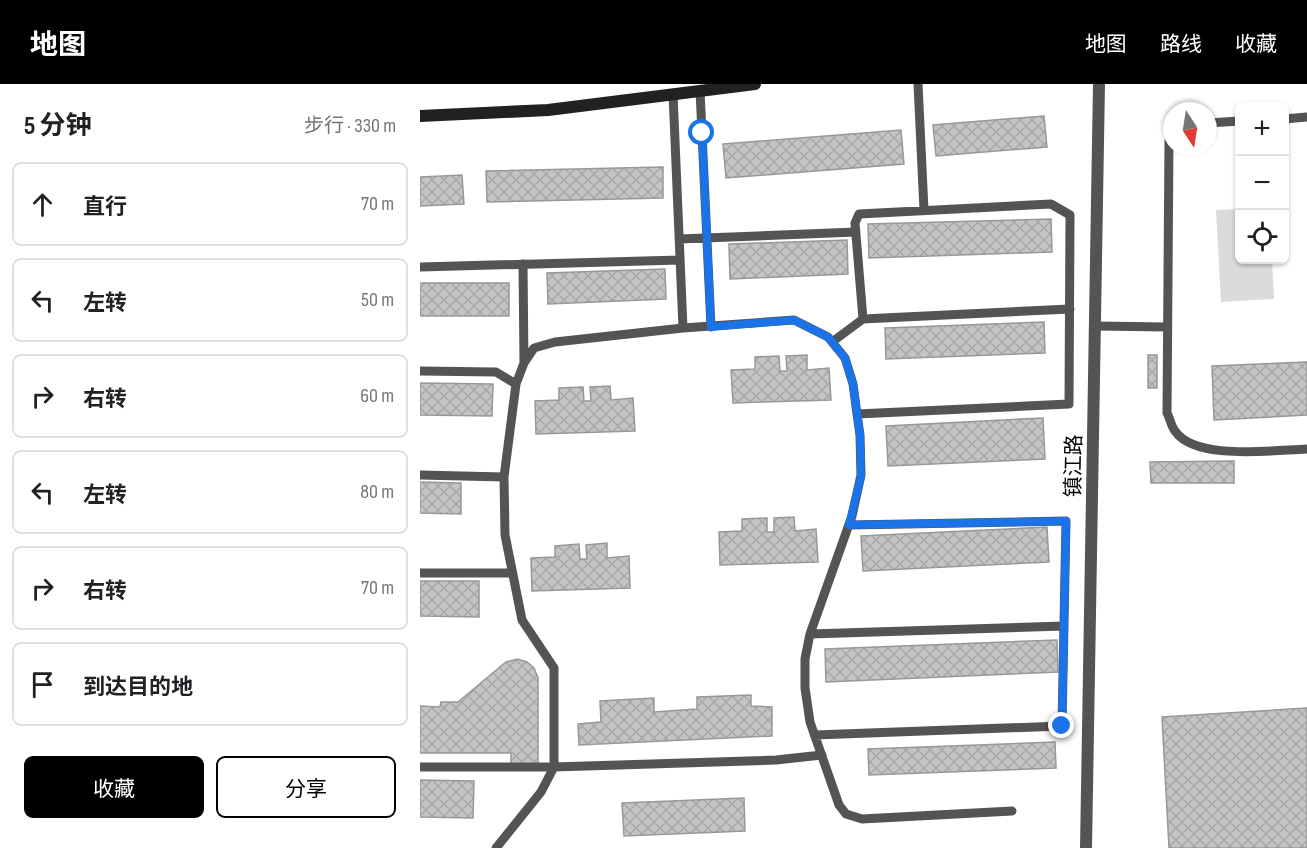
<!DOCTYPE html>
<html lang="zh">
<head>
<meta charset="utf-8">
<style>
  :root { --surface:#fff; --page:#f6f6f6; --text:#202124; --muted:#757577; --line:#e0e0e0; --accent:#000 }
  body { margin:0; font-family:"Sofia Sans Condensed","Noto Sans SC",sans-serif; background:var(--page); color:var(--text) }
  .controls { position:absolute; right:18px; top:18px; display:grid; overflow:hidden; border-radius:9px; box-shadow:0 2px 4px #0004 }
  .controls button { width:54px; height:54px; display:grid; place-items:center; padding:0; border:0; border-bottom:2px solid var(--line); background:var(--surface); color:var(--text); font:30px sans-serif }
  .compass { position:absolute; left:743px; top:18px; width:54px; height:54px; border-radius:50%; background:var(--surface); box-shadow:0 2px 4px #0004; rotate:168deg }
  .stop { position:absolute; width:18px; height:18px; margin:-14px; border:4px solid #1a73e8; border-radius:50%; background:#fff }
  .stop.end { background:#1a73e8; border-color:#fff; box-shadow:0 2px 6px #0008 }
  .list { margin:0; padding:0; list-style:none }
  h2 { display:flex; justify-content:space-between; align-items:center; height:78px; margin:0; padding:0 24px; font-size:26px }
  h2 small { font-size:20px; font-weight:400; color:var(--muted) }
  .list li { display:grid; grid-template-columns:39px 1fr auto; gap:18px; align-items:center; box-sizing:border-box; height:84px; margin:0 12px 12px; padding:0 12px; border:2px solid var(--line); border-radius:9px }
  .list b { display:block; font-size:22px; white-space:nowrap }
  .list em { font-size:20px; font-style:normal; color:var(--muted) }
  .actions { display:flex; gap:12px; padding:18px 24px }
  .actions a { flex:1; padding:14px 0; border:2px solid var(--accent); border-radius:9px; text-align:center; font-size:21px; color:var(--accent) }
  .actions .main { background:var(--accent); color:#fff }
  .icon { flex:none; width:33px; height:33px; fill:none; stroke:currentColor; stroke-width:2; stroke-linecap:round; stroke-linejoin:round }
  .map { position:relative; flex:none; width:887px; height:764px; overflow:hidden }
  header { display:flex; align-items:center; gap:36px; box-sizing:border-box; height:84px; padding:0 30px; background:var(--accent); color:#fff }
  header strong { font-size:28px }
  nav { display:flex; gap:33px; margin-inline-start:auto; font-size:21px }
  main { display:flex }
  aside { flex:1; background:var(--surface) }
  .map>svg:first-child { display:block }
  .green { fill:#dbdbdb }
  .building { fill:url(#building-cross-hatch); stroke:#989898; stroke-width:1.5 }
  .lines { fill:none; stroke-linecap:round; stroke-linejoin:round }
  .service { stroke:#545454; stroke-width:9 }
  .tertiary { stroke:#545454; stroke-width:12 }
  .secondary { stroke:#212121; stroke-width:12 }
  .route { stroke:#1a73e8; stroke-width:8 }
  .labels { text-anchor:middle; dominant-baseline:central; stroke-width:6; stroke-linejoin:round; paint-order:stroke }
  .street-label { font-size:21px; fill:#000; stroke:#fff }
</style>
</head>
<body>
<header>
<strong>地图</strong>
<nav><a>地图</a><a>路线</a><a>收藏</a></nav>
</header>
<main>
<aside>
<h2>5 分钟<small>步行 · 330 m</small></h2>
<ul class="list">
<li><svg class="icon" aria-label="ahead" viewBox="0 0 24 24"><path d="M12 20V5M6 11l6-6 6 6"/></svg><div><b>直行</b></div><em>70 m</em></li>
<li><svg class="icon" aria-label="left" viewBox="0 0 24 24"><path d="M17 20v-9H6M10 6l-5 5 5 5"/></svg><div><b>左转</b></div><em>50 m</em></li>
<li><svg class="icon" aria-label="right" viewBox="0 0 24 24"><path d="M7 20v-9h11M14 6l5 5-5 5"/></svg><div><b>右转</b></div><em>60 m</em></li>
<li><svg class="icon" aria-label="left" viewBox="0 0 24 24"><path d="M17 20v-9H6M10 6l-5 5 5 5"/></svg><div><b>左转</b></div><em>80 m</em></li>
<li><svg class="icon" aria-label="right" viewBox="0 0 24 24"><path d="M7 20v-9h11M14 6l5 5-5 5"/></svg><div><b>右转</b></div><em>70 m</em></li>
<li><svg class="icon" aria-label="arrive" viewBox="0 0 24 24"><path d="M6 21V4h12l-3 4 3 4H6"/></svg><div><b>到达目的地</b></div></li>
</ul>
<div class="actions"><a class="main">收藏</a><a>分享</a></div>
</aside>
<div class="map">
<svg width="887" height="764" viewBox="0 0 887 764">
  <defs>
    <pattern id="building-cross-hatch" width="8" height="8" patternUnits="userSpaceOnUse" patternTransform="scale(1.5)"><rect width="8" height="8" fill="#c4c4c4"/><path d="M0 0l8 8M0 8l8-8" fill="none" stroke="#a7a7a7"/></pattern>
  </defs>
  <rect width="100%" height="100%" fill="#fff"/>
  <path class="green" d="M819 125 820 176H852L854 215 801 218 796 126Z"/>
  <path class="building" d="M624 32 627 63 516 72 513 41Z
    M481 46 484 80 306 94 303 60Z
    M243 83V114L67 118 66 87Z
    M42 91 44 120 0 122V93Z
    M631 135 632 168 449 174 448 140Z
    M427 156 428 190 310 195 309 160Z
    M245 185 246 215 128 220 127 189Z
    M0 199H89V232H0Z
    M624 238 625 269 466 275 465 244Z
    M387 271V286L409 284 411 316 313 319 311 286 335 285V273L359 272 360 287H367L366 272Z
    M728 271H737V304H728Z
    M887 278V331L794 336 792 282Z
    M0 299 73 300 72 332 0 331Z
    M190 302 191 316 213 314 215 347 116 350 115 317 139 316V304L163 303 164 317H171L170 303Z
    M623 334 625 375 468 382 466 342Z
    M814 377V399H731L730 378Z
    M0 398 41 399V430L0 429Z
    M374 433 375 447 396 445 398 478 300 481 299 448 322 447V435L347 434V448H354V434Z
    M627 443 629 478 443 487 441 452Z
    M187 459V474L209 472 210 504 112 507 111 474 135 473V462L159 460 160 475H167L166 461Z
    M0 497H59V533L0 532Z
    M637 556 638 588 406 598 405 565Z
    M97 575 107 578 114 584 118 594V683H91V669H0V622L20 623 21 618H38L86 578Z
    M331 611V622L352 623V652L159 661 158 640 181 638 180 617 234 614V628L277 625V613Z
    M887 624V764H749L742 633Z
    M635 658 636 684 449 691 448 665Z
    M0 696 54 697 53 734 0 733Z
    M324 714 325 747 204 752 202 719Z"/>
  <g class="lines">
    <path class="service" d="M498 0 504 126
      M280 6 291 243
      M253 10 263 244
      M864 35 887 33
      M788 39 820 37
      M752 53 749 57 747 329C750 334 751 342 755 347 775 377 854 366 887 365
      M259 155 436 148
      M103 180 104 279
      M0 183 260 176
      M676 242 747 243
      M412 258 443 235 650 225
      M0 287 76 288 96 300
      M437 330 649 320 650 131 631 120 439 130 435 139 443 235
      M0 391 84 393
      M0 489H92
      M390 550 644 542
      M395 651 642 642 646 437 429 441
      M0 683H134L356 676 402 671
      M76 764 121 708 134 683V584L102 536 85 451 84 393 96 300 104 279 114 264 135 258 263 244 374 236 408 253 425 274 433 300 437 330 440 351 441 391 432 432 390 550 385 575V604L390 638 419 721 426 730 442 735 592 727"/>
    <path class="tertiary" d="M666 764 679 0"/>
    <path class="secondary" d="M0 32 128 26 335 0"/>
  </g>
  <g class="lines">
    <path class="route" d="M282 49 291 243 374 236 408 253 425 274 433 300 437 330 440 351 441 392 429 441 646 437 642 642"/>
  </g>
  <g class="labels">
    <g class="street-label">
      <text transform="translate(654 382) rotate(-89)">镇江路</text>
    </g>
  </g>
</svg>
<div class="controls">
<button>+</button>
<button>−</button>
<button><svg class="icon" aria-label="locate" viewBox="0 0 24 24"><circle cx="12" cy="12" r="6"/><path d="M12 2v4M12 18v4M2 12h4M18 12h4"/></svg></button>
</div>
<svg class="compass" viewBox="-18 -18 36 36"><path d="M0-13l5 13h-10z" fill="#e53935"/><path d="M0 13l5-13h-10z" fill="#757577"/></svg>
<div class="stop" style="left:282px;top:49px"></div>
<div class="stop end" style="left:642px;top:642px"></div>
</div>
</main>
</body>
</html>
